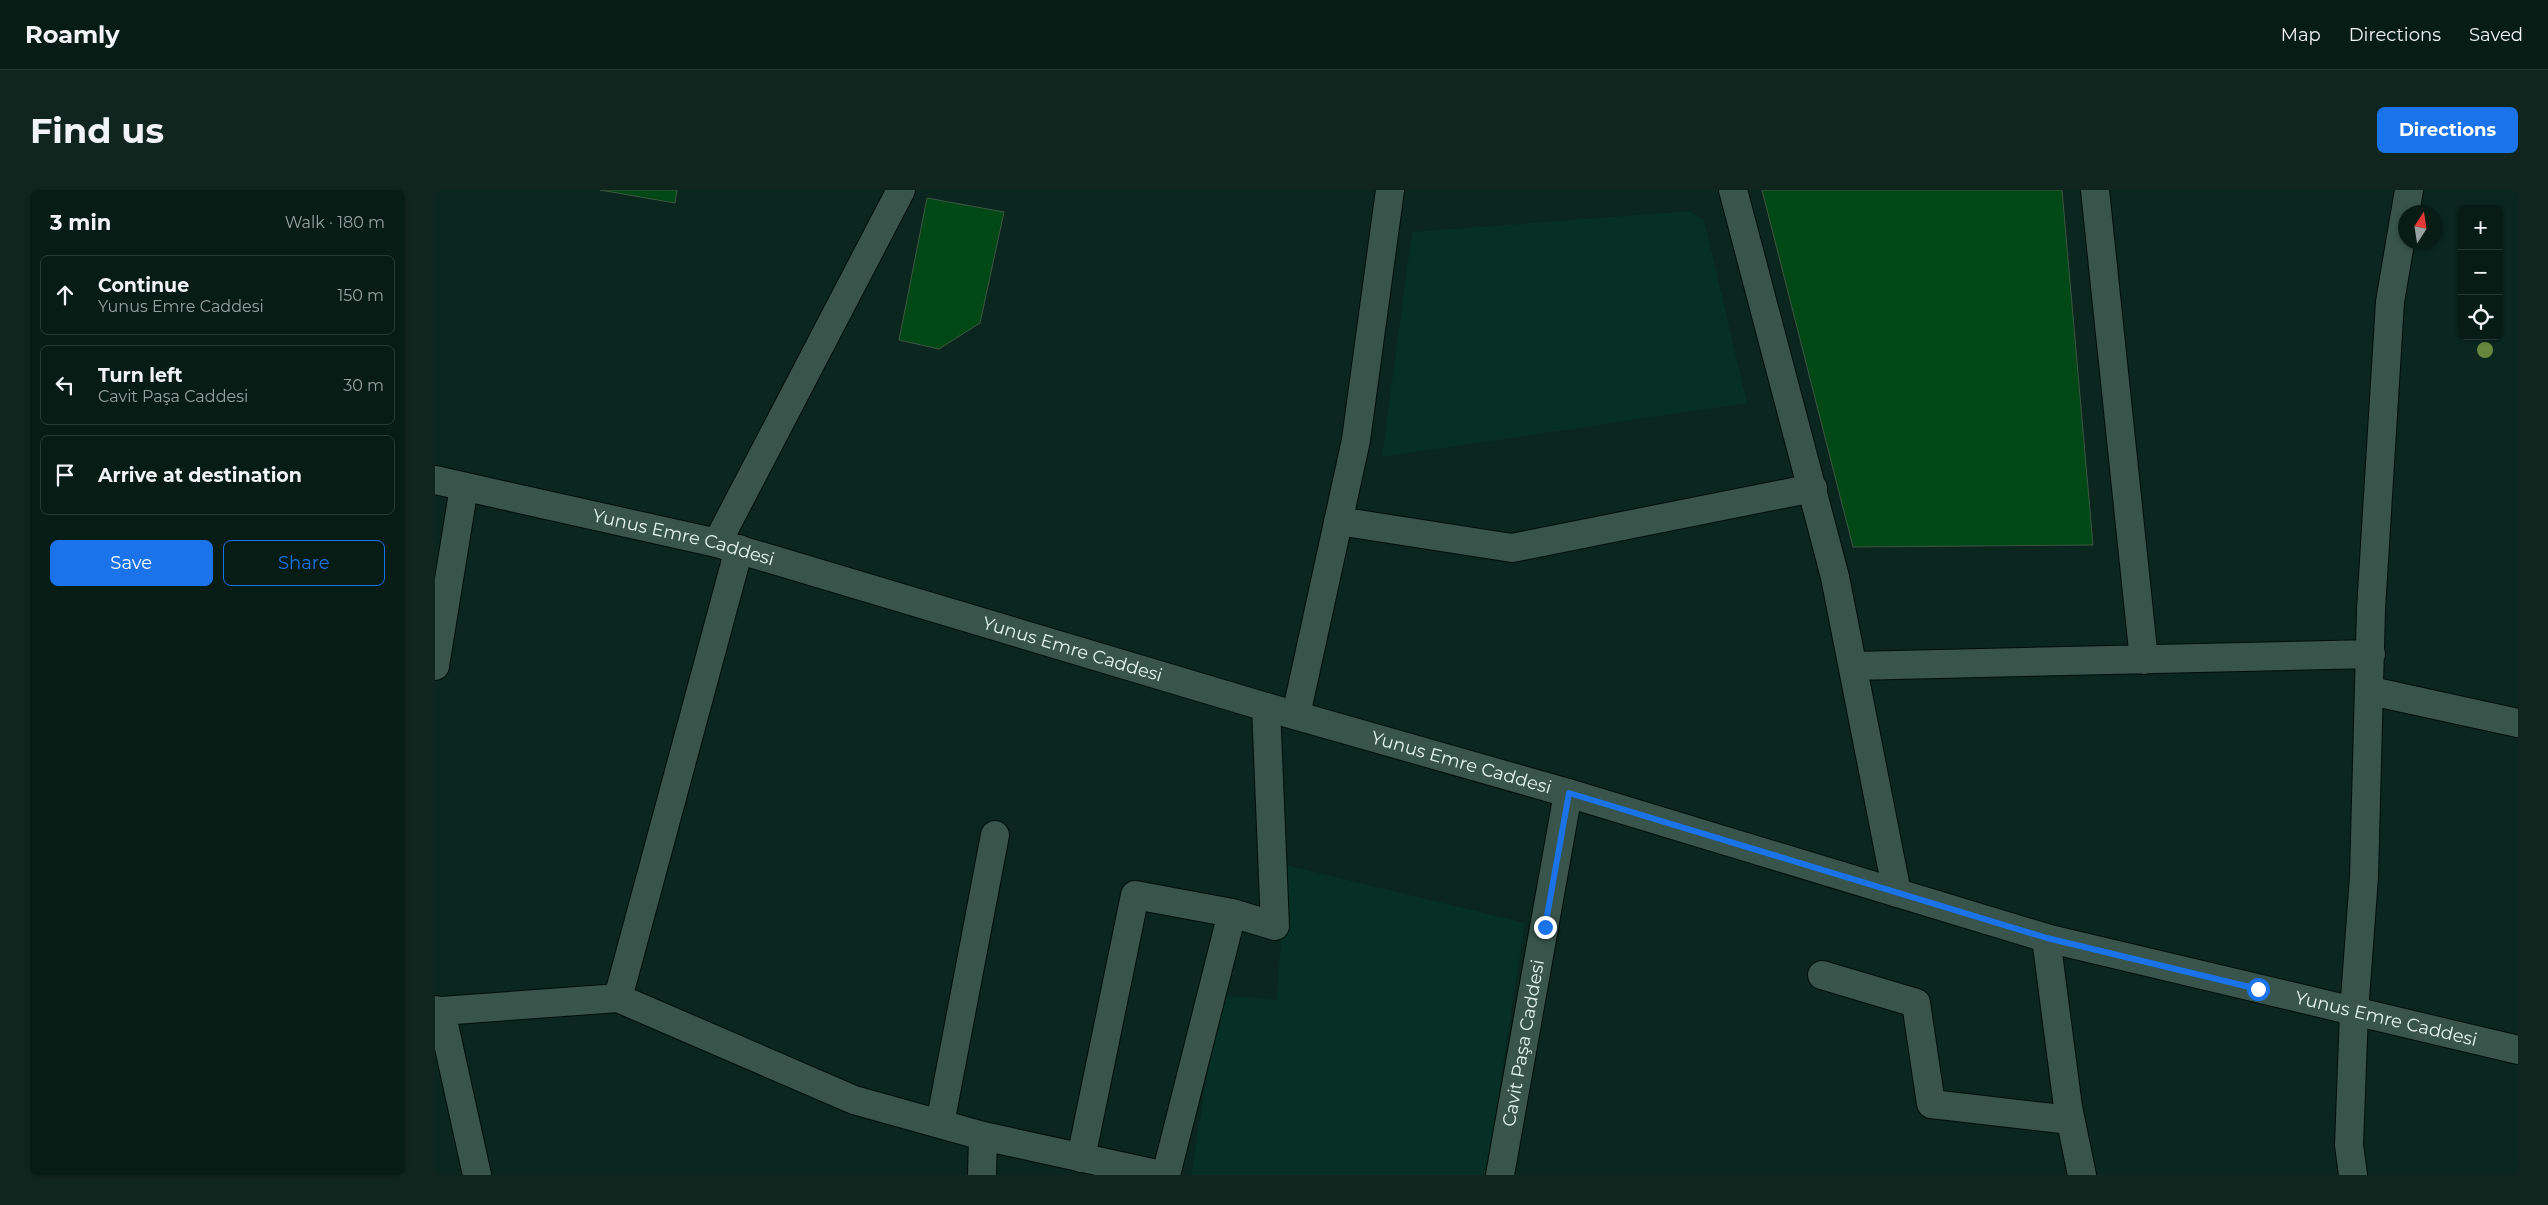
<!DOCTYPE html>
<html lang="en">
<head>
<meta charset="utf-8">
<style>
  :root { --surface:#081c16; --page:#11251f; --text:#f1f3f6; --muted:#98a1a1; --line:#293a35; --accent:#1a73e8 }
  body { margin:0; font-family:Montserrat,sans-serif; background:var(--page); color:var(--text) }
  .controls { position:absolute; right:15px; top:15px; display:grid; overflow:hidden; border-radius:8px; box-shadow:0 1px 4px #0004 }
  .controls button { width:45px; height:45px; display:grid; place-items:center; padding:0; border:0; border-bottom:1px solid var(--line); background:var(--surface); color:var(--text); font:25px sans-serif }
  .compass { position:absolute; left:1963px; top:15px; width:45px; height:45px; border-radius:50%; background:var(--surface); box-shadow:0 1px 4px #0004; rotate:12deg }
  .stop { position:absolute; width:15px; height:15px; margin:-11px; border:4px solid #1a73e8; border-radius:50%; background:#fff }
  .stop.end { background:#1a73e8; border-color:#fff; box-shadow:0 1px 5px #0008 }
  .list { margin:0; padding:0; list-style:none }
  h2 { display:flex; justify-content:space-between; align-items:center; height:65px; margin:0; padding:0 20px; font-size:21px }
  h2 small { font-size:16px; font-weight:400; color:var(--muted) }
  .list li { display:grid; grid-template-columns:32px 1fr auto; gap:15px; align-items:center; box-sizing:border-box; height:80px; margin:0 10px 10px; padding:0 10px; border:1px solid var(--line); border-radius:8px }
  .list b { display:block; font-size:19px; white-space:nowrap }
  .list p { margin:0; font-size:16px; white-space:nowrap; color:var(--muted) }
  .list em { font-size:16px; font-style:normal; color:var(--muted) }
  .actions { display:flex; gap:10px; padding:15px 20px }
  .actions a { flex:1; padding:11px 0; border:1px solid var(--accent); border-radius:8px; text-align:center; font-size:18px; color:var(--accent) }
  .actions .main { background:var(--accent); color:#fff }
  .icon { flex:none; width:28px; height:28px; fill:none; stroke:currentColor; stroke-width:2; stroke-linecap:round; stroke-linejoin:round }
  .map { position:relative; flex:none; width:2083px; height:985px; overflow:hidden; border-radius:8px }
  header { display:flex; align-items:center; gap:30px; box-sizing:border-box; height:70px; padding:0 25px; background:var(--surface); border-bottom:1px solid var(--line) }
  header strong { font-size:24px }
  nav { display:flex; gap:28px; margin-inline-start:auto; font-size:18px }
  .intro { display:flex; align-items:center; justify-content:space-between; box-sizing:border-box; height:120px; padding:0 30px }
  h1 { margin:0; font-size:35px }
  .button { padding:12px 22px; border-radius:8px; background:var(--accent); color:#fff; font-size:18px; font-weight:700 }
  main { display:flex; gap:30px; padding:0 30px }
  aside { flex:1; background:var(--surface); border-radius:8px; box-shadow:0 1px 4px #0004 }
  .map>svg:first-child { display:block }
  .built { fill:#062f25 }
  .building { fill:#004917; stroke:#415543 }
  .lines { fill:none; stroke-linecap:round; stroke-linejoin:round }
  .minor-casing { stroke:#000f08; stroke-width:30 }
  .tertiary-casing { stroke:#000f08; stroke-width:30 }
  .minor { stroke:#38544b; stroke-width:28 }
  .tertiary { stroke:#38544b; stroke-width:28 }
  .tree { fill:#68873d }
  .route { stroke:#1a73e8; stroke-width:6 }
  .labels { text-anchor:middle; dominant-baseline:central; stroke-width:5; stroke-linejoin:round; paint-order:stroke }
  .street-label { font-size:18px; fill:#e5f5ef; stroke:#0a261e }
</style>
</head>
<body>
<header>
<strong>Roamly</strong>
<nav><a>Map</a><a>Directions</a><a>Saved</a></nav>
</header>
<div class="intro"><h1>Find us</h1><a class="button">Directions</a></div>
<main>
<aside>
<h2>3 min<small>Walk · 180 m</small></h2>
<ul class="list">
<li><svg class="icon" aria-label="ahead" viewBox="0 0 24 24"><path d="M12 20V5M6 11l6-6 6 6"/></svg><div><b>Continue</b><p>Yunus Emre Caddesi</p></div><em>150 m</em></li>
<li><svg class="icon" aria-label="left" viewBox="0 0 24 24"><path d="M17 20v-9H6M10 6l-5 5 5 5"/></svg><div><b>Turn left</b><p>Cavit Paşa Caddesi</p></div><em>30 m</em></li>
<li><svg class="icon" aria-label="arrive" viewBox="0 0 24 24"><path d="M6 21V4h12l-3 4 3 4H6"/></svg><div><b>Arrive at destination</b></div></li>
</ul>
<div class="actions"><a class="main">Save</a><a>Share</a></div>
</aside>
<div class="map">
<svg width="2083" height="985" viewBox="0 0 2083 985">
  <rect width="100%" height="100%" fill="#0a261e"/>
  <path class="built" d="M1255 21 1269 30 1312 213 947 267 977 42Z
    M851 675 1090 733 1051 985H756L785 805 842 810Z"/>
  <path class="building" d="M165 0H242L240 13Z
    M1327 0H1627L1658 355 1418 357Z
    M492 8 569 22 545 133 504 159 464 150Z"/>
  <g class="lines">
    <defs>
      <path id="minor" d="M1298 0 1400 387 1462 703
        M1660 0 1709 470
        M903 331 1077 358 1378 298
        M282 353 466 0
        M304 359 183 808 419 910 548 946 726 985
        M0 476 29 297
        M1418 476 1936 464
        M1936 501 2083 533
        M861 525 921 250 955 0
        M1611 748 1633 917 1647 985
        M1387 785 1481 813 1496 914 1635 930
        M0 820 6 821 183 808
        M6 821 42 985
        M505 934 560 645
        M646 968 700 705 797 723
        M547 985 548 946
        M731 985 797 723 840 736 831 517
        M1918 985 1914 955 1919 822 1929 687 1936 419 1955 112 1974 0"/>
      <g id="tertiary">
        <path id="s1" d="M0 290 282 353 831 517 1133 603 1611 748 2083 860"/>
        <path id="s2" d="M1065 985 1133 603"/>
      </g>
    </defs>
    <use href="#minor" class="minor-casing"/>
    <use href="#tertiary" class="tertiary-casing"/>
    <use href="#minor" class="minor"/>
    <use href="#tertiary" class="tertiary"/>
  </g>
  <circle class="tree" cx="2050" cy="160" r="8"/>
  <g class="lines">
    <path class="route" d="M1110 737 1134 603 1612 748 1823 799"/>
  </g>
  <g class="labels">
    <g class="street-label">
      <text stroke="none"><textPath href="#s1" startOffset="255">Yunus Emre Caddesi</textPath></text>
      <text stroke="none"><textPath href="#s1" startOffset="660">Yunus Emre Caddesi</textPath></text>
      <text stroke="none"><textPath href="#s1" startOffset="1065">Yunus Emre Caddesi</textPath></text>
      <text stroke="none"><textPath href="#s1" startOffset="2025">Yunus Emre Caddesi</textPath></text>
      <text stroke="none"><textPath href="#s2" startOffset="134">Cavit Paşa Caddesi</textPath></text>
    </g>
  </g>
</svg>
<div class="controls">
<button>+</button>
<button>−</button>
<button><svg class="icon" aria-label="locate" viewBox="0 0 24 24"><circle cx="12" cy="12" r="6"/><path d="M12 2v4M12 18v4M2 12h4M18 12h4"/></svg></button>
</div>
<svg class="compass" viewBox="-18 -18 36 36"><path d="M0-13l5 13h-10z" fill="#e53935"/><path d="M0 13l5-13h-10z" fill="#98a1a1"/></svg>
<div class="stop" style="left:1823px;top:799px"></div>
<div class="stop end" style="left:1110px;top:737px"></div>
</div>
</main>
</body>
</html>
